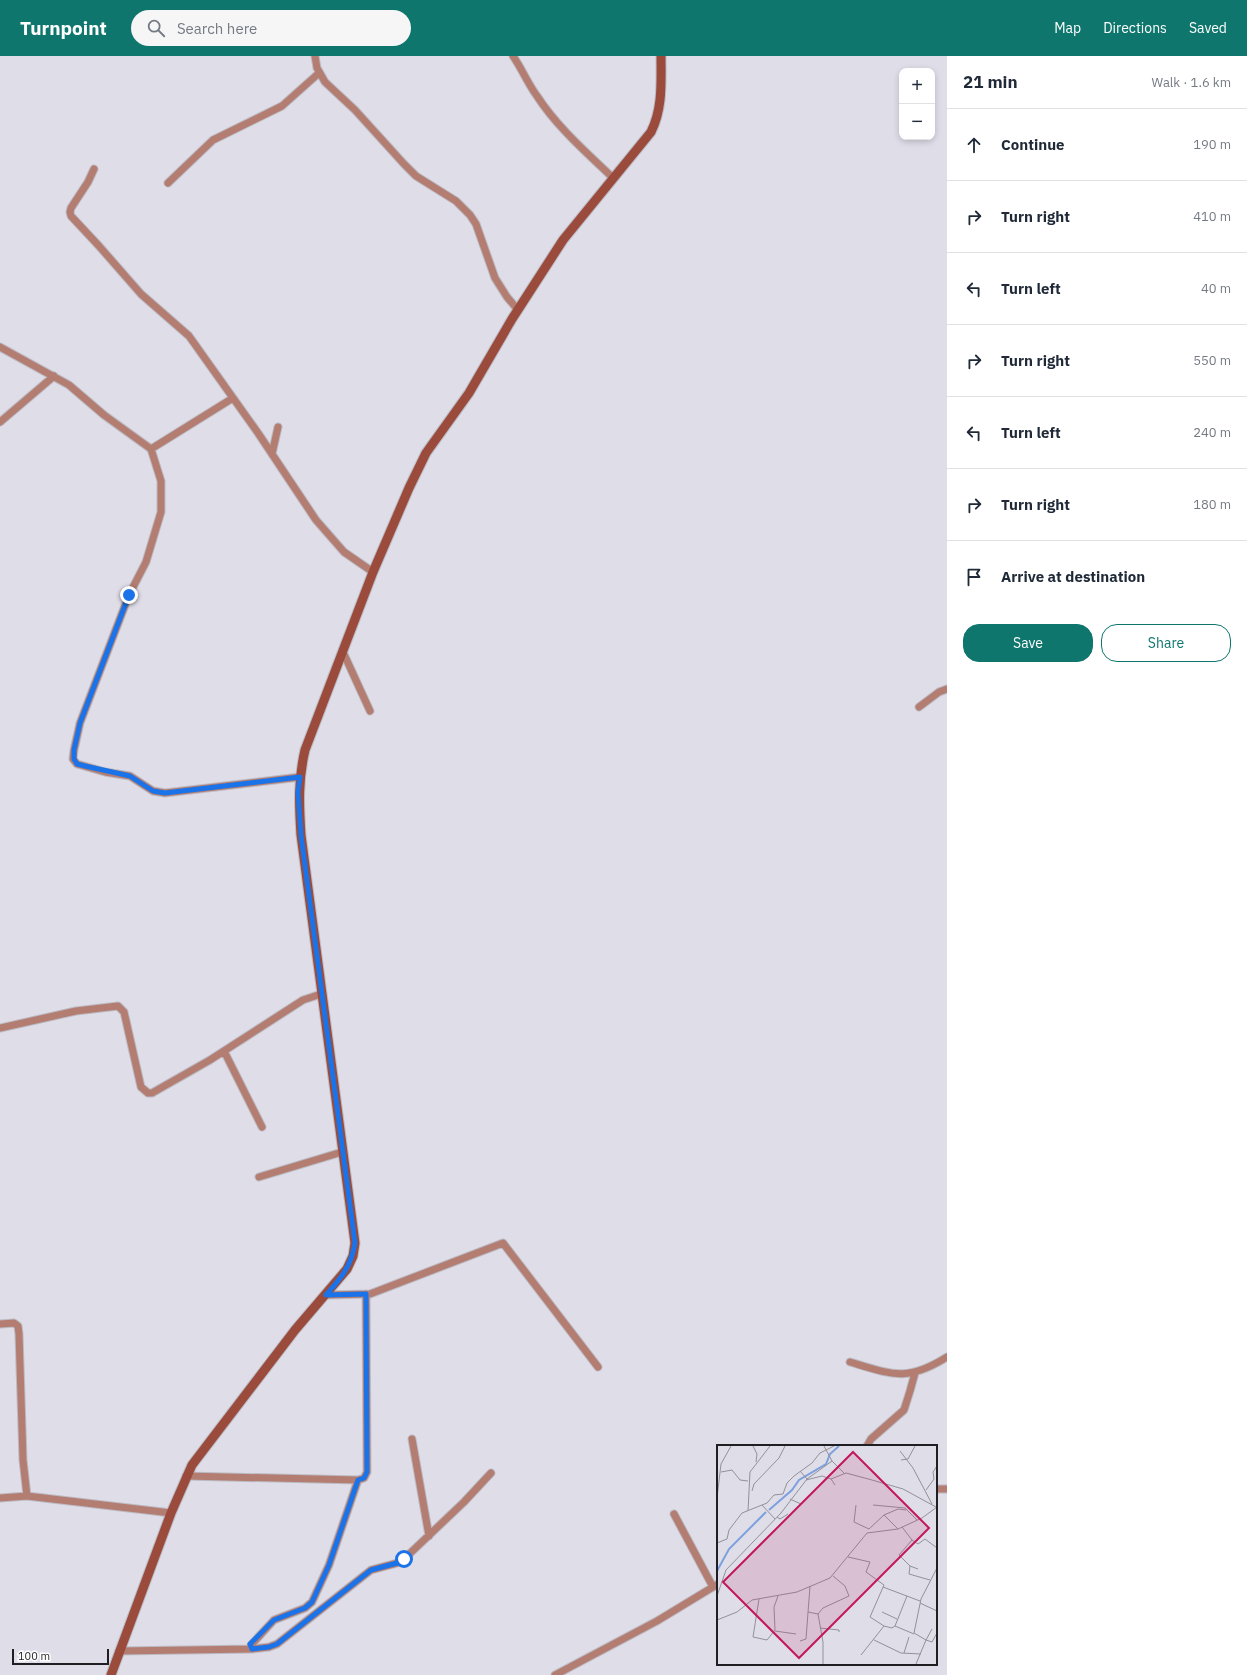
<!DOCTYPE html>
<html lang="en">
<head>
<meta charset="utf-8">
<style>
  :root { --surface:#fff; --page:#f6f6f7; --text:#1f2937; --muted:#747a83; --line:#e0e1e3; --accent:#0f766e }
  body { margin:0; font-family:"IBM Plex Sans",sans-serif; background:var(--page); color:var(--text) }
  .controls { position:absolute; right:12px; top:12px; display:grid; overflow:hidden; border-radius:8px; box-shadow:0 2px 6px #0003 }
  .controls button { width:36px; height:36px; display:grid; place-items:center; padding:0; border:0; border-bottom:1px solid var(--line); background:var(--surface); color:var(--text); font:20px sans-serif }
  .scale { position:absolute; left:12px; bottom:10px; width:97px; box-sizing:border-box; padding-left:4px; border:2px solid #1f1e22; border-top:0; font-size:11px; line-height:14px; white-space:nowrap; color:#1f1e22; -webkit-text-stroke:3px #fff; paint-order:stroke }
  .stop { position:absolute; width:12px; height:12px; margin:-9px; border:3px solid #1a73e8; border-radius:50%; background:#fff }
  .stop.end { background:#1a73e8; border-color:#fff; box-shadow:0 1px 4px #0008 }
  .list { margin:0; padding:0; list-style:none }
  h2 { display:flex; justify-content:space-between; align-items:center; height:52px; margin:0; padding:0 16px; font-size:17px }
  h2 small { font-size:13px; font-weight:400; color:var(--muted) }
  .list li { display:grid; grid-template-columns:26px 1fr auto; gap:12px; align-items:center; box-sizing:border-box; height:72px; padding:0 16px; border-top:1px solid var(--line) }
  .list b { display:block; font-size:15px; white-space:nowrap }
  .list em { font-size:13px; font-style:normal; color:var(--muted) }
  .actions { display:flex; gap:8px; padding:12px 16px }
  .actions a { flex:1; padding:9px 0; border:1px solid var(--accent); border-radius:16px; text-align:center; font-size:14px; color:var(--accent) }
  .actions .main { background:var(--accent); color:#fff }
  .icon { flex:none; width:22px; height:22px; fill:none; stroke:currentColor; stroke-width:2; stroke-linecap:round; stroke-linejoin:round }
  .map { position:relative; flex:none; width:947px; height:1619px; overflow:hidden }
  header { display:flex; align-items:center; gap:24px; box-sizing:border-box; height:56px; padding:0 20px; background:var(--accent); color:#fff }
  header strong { font-size:19px }
  nav { display:flex; gap:22px; margin-inline-start:auto; font-size:14px }
  .search { width:280px; height:36px; background:var(--page); display:flex; align-items:center; gap:10px; box-sizing:border-box; padding:0 14px; border-radius:22px; color:var(--muted); font-size:15px }
  main { display:flex }
  aside { flex:1; background:var(--surface) }
  .map>svg:first-child { display:block }
  .lines { fill:none; stroke-linecap:round; stroke-linejoin:round }
  .street-casing { stroke:#bcbbc4; stroke-width:9 }
  .secondary-casing { stroke:#bcbbc4; stroke-width:11 }
  .street { stroke:#b47d71; stroke-width:7 }
  .secondary { stroke:#9a4b3c; stroke-width:9 }
  .route { stroke:#1a73e8; stroke-width:5 }
  .inset-river { fill:none; stroke:#7da0df; stroke-width:2 }
  .inset-road { fill:none; stroke:#929199; stroke-width:1 }
  .view { fill:#c2185b; fill-opacity:0.15; stroke:#c2185b; stroke-width:2 }
  .inset-edge { fill:none; stroke:#1f1e22; stroke-width:2 }
</style>
</head>
<body>
<header>
<strong>Turnpoint</strong>
<div class="search"><svg class="icon" aria-label="search" viewBox="0 0 24 24"><circle cx="10" cy="10" r="6"/><path d="M15 15l6 6"/></svg>Search here</div>
<nav><a>Map</a><a>Directions</a><a>Saved</a></nav>
</header>
<main>
<div class="map">
<svg width="947" height="1619" viewBox="0 0 947 1619">
  <rect width="100%" height="100%" fill="#dfdde8"/>
  <g class="lines">
    <defs>
      <path id="street" d="M315 0 317 12 325 26 355 54 404 108 416 120 456 145 470 159 476 168 495 222 507 241 518 254
        M513 0C522 13 528 28 537 40 557 71 587 97 613 122
        M94 113 88 126 71 152 70 156 71 160 99 190 141 238 189 280 258 377 316 464 344 496 373 516
        M168 127 213 84 282 50 319 17
        M0 291 69 329 104 359 151 393
        M233 342 151 393 161 425V456L146 506 129 539 80 667 74 694 73 703 77 708 105 716 130 720 153 735 165 737 300 721
        M0 366 54 320
        M272 398 278 371
        M343 596 370 655
        M919 651 939 636 947 633
        M0 972 76 955 118 950 124 956 141 1031 148 1037H152L210 1004 303 944 321 938
        M224 995 262 1071
        M259 1121 342 1096
        M326 1239 370 1238 503 1187 598 1311
        M0 1268 14 1267 18 1270 19 1278 23 1404 27 1440 171 1457
        M850 1306C893 1319 907 1326 947 1301
        M412 1383 429 1480
        M867 1390 871 1383 904 1354 910 1335 915 1317
        M186 1420 358 1424 364 1422 367 1416 366 1238
        M936 1433H947
        M0 1442 27 1440
        M674 1458 713 1531
        M252 1593 251 1589 274 1564 305 1552 312 1546 329 1509 358 1424
        M119 1595 252 1593 269 1591 277 1588 371 1514 401 1506 404 1503 464 1446 491 1417
        M555 1619 657 1565 718 1528"/>
      <path id="secondary" d="M111 1619 171 1457 192 1409 295 1274 347 1213 353 1200 355 1187 301 779C299 748 298 724 305 694L373 516 409 432 426 397 469 337 512 263 563 184 651 76C663 52 661 26 661 0"/>
    </defs>
    <use href="#street" class="street-casing"/>
    <use href="#secondary" class="secondary-casing"/>
    <use href="#street" class="street"/>
    <use href="#secondary" class="secondary"/>
  </g>
  <g class="lines">
    <path class="route" d="M129 539 80 667 74 694V703L77 708 85 710 130 720 153 735 165 737 300 721 298 736 301 779 355 1187C351 1211 341 1222 326 1239L366 1238 367 1416 364 1422 358 1424 329 1509 312 1546 305 1552 274 1564 250 1588 252 1593 269 1591 277 1588 371 1514 401 1506 404 1503"/>
  </g>
  <g transform="translate(717 1389)">
    <rect width="220" height="220" fill="#dfdde8"/>
    <path class="inset-river" d="M52 65 75 45 82 35 109 19 113 9 122 1M0 126 12 104 49 67"/>
    <path class="inset-road" d="M36 1 40 9 39 17M107 1 115 16 128 29M183 6 196 23 215 59M184 15 191 14 198 1M4 27 15 25 23 35 31 36M90 34 115 16M114 34 129 28 155 35 186 44 219 62M217 34 216 27 220 21M89 35 105 31 114 34 118 40M209 45 217 34M35 46 37 39 62 13 68 1M0 53 4 19 14 1M73 54 84 59M45 60 58 74M139 60 137 77 152 84M156 60 188 63 200 75M31 66 33 27 53 1M167 70 181 64 189 65M60 72 63 74 71 69M185 82 195 95 182 110 193 121 201 124M152 84 167 70 181 84M195 95 201 99 208 94 220 103M0 98 10 94 12 85 25 68 50 58 57 50 66 49 70 38 77 31 95 18 103 8 117 1M131 112 153 117 149 127 167 140 153 172 167 181 175 183 178 181M193 121 192 129 213 135M166 142 203 156M0 151 9 125 64 68 90 34 83 26M190 151 178 181 197 189M42 154 36 192 50 195 58 185 57 162 61 151M203 158 220 166M91 167 101 169 106 163 132 151 128 141 116 131M165 167 180 174M101 169 106 197V219M0 175 20 167 35 155 80 147 113 133 150 88 181 84 205 73 220 62M103 183 122 185V187M58 186 79 189M157 195 184 208 204 209M209 195 215 197 220 188M209 195 215 184M83 196 89 194 93 141M187 208 192 192M144 210 167 181M199 219 209 195 197 188 204 154 220 123"/>
    <path class="view" d="M136 7 212 83 82 213 6 137Z"/>
    <rect width="220" height="220" class="inset-edge"/>
  </g>
</svg>
<div class="controls">
<button>+</button>
<button>−</button>
</div>
<div class="scale">100 m</div>
<div class="stop" style="left:404px;top:1503px"></div>
<div class="stop end" style="left:129px;top:539px"></div>
</div>
<aside>
<h2>21 min<small>Walk · 1.6 km</small></h2>
<ul class="list">
<li><svg class="icon" aria-label="ahead" viewBox="0 0 24 24"><path d="M12 20V5M6 11l6-6 6 6"/></svg><div><b>Continue</b></div><em>190 m</em></li>
<li><svg class="icon" aria-label="right" viewBox="0 0 24 24"><path d="M7 20v-9h11M14 6l5 5-5 5"/></svg><div><b>Turn right</b></div><em>410 m</em></li>
<li><svg class="icon" aria-label="left" viewBox="0 0 24 24"><path d="M17 20v-9H6M10 6l-5 5 5 5"/></svg><div><b>Turn left</b></div><em>40 m</em></li>
<li><svg class="icon" aria-label="right" viewBox="0 0 24 24"><path d="M7 20v-9h11M14 6l5 5-5 5"/></svg><div><b>Turn right</b></div><em>550 m</em></li>
<li><svg class="icon" aria-label="left" viewBox="0 0 24 24"><path d="M17 20v-9H6M10 6l-5 5 5 5"/></svg><div><b>Turn left</b></div><em>240 m</em></li>
<li><svg class="icon" aria-label="right" viewBox="0 0 24 24"><path d="M7 20v-9h11M14 6l5 5-5 5"/></svg><div><b>Turn right</b></div><em>180 m</em></li>
<li><svg class="icon" aria-label="arrive" viewBox="0 0 24 24"><path d="M6 21V4h12l-3 4 3 4H6"/></svg><div><b>Arrive at destination</b></div></li>
</ul>
<div class="actions"><a class="main">Save</a><a>Share</a></div>
</aside>
</main>
</body>
</html>
